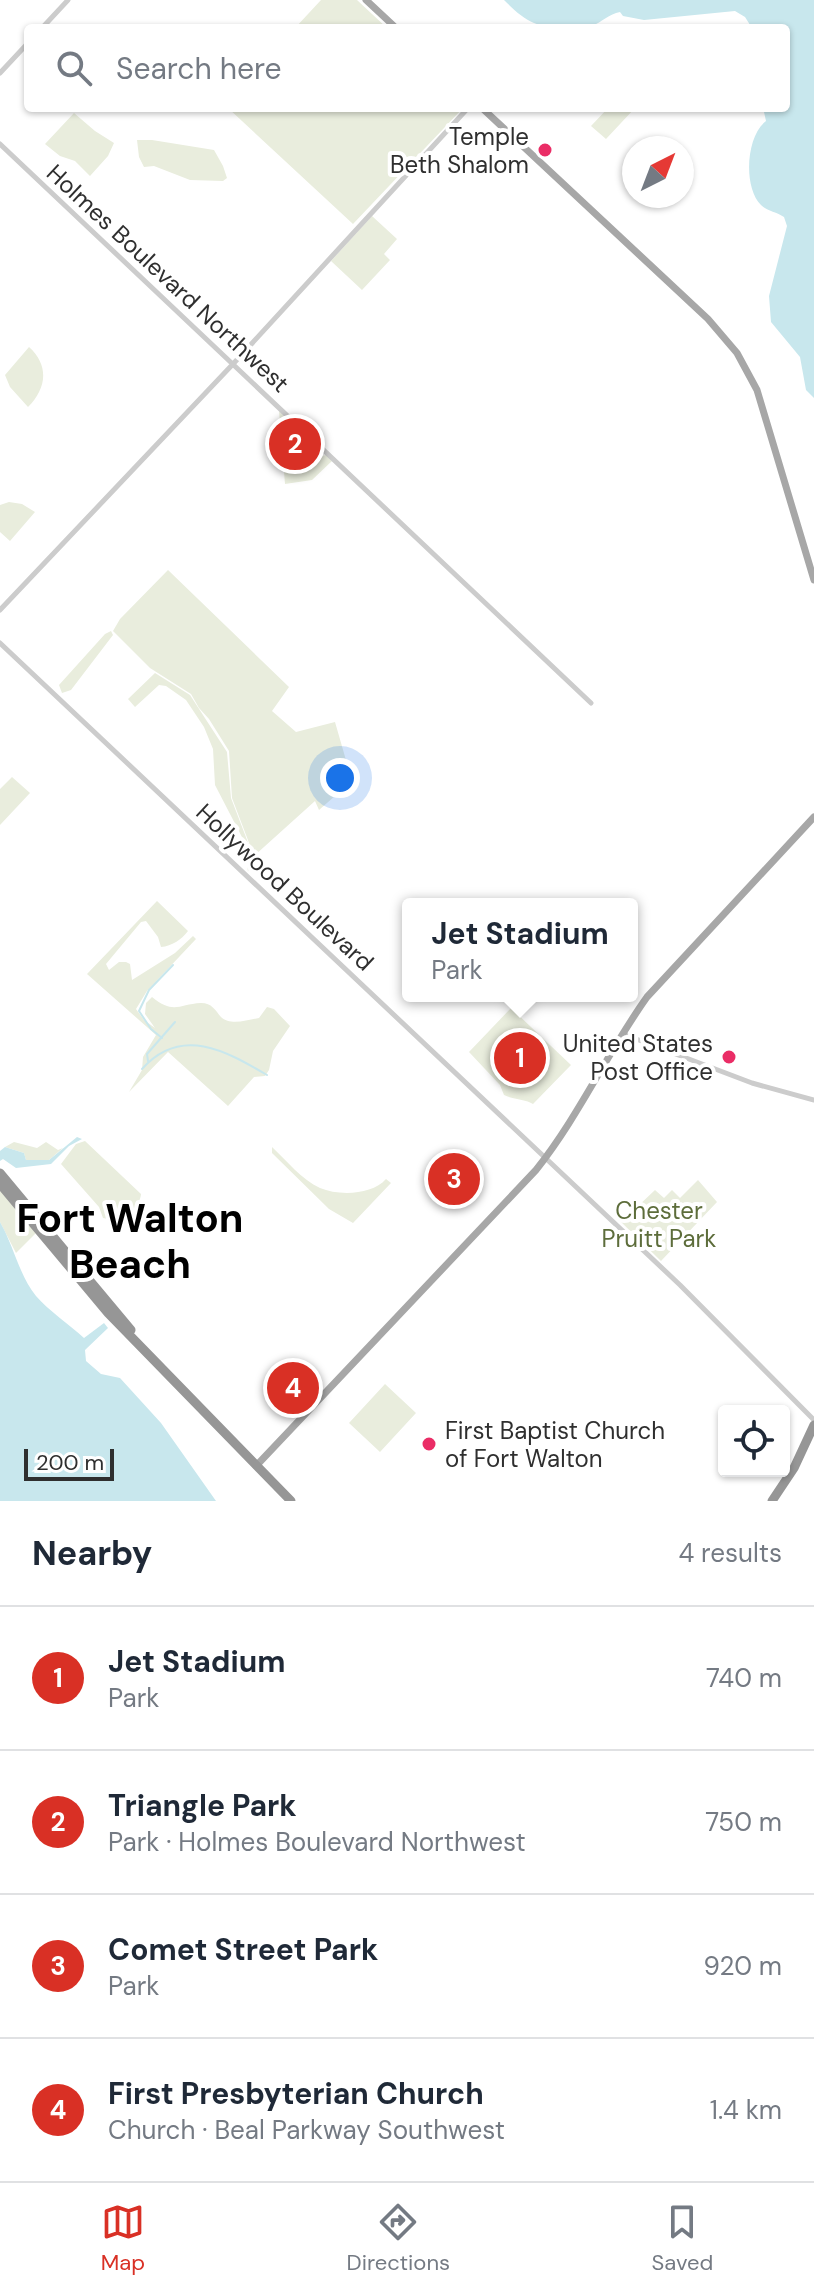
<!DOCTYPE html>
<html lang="en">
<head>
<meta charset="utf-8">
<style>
  :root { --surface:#fff; --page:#f2f2f3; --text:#1f2937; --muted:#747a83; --line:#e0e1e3; --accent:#d93025 }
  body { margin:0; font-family:"DM Sans",sans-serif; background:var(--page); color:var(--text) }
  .controls { position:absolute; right:24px; bottom:24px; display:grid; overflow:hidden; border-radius:8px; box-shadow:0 2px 6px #0004 }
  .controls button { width:72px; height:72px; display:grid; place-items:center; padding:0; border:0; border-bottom:2px solid var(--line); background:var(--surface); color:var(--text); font:40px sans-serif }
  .compass { position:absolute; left:622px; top:136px; width:72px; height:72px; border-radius:50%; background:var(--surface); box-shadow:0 2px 6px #0004; rotate:42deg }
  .scale { position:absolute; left:24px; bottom:20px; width:90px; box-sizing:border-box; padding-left:8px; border:4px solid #2f2f2f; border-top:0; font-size:22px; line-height:28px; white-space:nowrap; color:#2f2f2f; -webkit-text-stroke:6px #fff; paint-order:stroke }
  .you { position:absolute; left:340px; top:778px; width:28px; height:28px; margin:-20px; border:6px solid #fff; border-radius:50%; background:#1a73e8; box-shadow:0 0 0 12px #1a73e833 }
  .badge { display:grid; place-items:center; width:52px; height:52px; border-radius:50%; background:var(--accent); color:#fff; font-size:26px; font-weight:700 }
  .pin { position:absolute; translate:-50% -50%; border:4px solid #fff; box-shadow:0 2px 8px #0006 }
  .popup { position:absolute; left:402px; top:898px; width:236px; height:104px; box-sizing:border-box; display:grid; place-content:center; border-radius:8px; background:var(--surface); filter:drop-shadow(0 2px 6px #0005); font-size:26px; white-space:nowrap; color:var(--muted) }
  .popup b { font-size:30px; color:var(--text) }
  .popup::after { content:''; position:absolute; left:50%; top:100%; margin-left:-16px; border:16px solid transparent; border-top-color:var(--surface) }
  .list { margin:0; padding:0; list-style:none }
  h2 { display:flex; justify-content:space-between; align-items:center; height:104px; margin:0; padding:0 32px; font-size:34px }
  h2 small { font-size:26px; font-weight:400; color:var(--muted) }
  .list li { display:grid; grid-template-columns:52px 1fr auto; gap:24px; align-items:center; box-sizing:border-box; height:144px; padding:0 32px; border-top:2px solid var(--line) }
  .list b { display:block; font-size:30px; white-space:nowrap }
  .list p { margin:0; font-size:26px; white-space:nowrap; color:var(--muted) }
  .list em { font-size:26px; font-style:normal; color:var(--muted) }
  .icon { flex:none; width:44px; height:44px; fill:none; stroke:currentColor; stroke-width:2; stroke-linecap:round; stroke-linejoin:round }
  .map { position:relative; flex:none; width:814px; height:1501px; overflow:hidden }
  .search { position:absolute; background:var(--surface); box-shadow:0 2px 6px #0004; left:24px; right:24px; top:24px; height:88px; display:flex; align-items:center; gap:20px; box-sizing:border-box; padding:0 28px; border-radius:8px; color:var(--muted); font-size:30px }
  .sheet { height:680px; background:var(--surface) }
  nav { display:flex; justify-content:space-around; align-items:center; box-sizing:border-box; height:112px; border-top:2px solid var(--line); background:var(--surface); font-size:22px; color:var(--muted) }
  nav a { display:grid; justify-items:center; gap:4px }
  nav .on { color:var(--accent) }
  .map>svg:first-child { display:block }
  .green { fill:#e9eddd }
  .water { fill:#c8e7ed }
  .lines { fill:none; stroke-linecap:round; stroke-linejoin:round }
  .stream { stroke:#c8e7ed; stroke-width:2 }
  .minor { stroke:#ccc; stroke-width:5 }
  .major { stroke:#a7a7a7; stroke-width:7 }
  .highway { stroke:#969696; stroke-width:9 }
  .poi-dot { fill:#ea2d66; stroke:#fff; stroke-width:3 }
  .labels { text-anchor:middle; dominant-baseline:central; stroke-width:8; stroke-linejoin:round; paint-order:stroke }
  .poi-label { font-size:24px; fill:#2f2f2f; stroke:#fff; text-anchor:end }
  .street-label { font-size:24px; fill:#2f2f2f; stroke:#fff }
  .park-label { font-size:24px; fill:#5d6d3b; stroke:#fff }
  .town-label { font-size:40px; font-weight:bold; fill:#000; stroke:#fff }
</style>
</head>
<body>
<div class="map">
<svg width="814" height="1501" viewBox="0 0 814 1501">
  <rect width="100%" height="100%" fill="#fff"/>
  <path class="green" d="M321 0H357L387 28H295Z
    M228 108H463L353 224Z
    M608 108H635L606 139 591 126Z
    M74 113 95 131 114 143 108 156 90 176 75 161 60 156 45 144Z
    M137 140H152L214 150 223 166 227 178 223 181 190 180 154 166 144 167 139 157Z
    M372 216 397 239 384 254 390 260 362 290 331 261Z
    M29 347C50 366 46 389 28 407L10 387 5 375Z
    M279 411 299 430 297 432 322 456 326 455 332 461 312 480 285 484Z
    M9 502 22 504 35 512 10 541 0 532V505Z
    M168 570 289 687 272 711 296 732 335 722 352 781 319 810 315 801 254 856 232 798 229 751 209 719 199 708 191 694 150 668 113 631 120 619Z
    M111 631 113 635 71 690 62 693 59 685 105 634Z
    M155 673 190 695 227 752 231 798 252 853 248 872 244 841 215 785 213 749 204 727 186 700 166 686 159 685 135 707 128 699Z
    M12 777 30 793 0 825V789Z
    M157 901 188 931C181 940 172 946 161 947L158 937 146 921 141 922 106 964 109 970 119 962H126L130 964 132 980 175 953 193 936 196 939 147 991 136 1009 144 1020 155 1028 145 1014 146 1003 152 997C174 1015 179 1004 201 1003 212 1003 215 1010 221 1017 230 1026 248 1020 259 1018L267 1007 274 1009 290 1026 273 1051 269 1070 265 1076 254 1077 228 1106 168 1052 129 1092 142 1070 143 1057 156 1035 87 974Z
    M511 1008 571 1065 533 1104C526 1099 514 1100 504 1095L500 1085 469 1052Z
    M85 1141 141 1194C140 1206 128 1216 118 1221L103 1218 99 1207 61 1164 76 1144Z
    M14 1142 37 1148 46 1142 58 1150 63 1148 49 1160 29 1161 26 1160 24 1153 5 1147Z
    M272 1147C286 1160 302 1180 320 1188 339 1196 372 1195 386 1179L391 1183 353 1223 329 1209 272 1153Z
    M698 1180 717 1202 661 1261 619 1220 632 1206 637 1207 655 1190 664 1198 672 1190 680 1198Z
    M0 1184 38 1231 16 1253 0 1222Z
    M385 1384 416 1413 380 1452 349 1423Z"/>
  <path class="water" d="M504 0H814V398L806 390 800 357 771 322 769 296 787 226 784 217C777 212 767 211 761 205 743 187 746 136 766 121L764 112 756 108H786V28H752L745 17 735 11 644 20 623 16 620 12C609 14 602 22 592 26 583 29 574 28 566 28 536 28 525 21 504 0Z
    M77 1137 82 1139 69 1146 51 1164 16 1168 3 1159 0 1161V1151L5 1147 24 1153 26 1160H49Z
    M0 1222C13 1244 19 1275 36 1296 48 1310 70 1325 84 1338L104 1323 108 1328 85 1350 86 1361 101 1374 120 1378 161 1423 216 1501H0Z"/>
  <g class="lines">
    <path class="stream" d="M162 1038 151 1029 139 1011 149 990 173 965
      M148 1061 147 1054 175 1022
      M142 1069C181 1025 226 1051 267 1075"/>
    <path class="minor" d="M42 28 68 0
      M0 73 28 43
      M0 144 591 703
      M0 610 233 364 468 108
      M0 643 680 1285 814 1420
      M623 1034 752 1083 814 1100"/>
    <path class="major" d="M366 0 396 28
      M482 108 708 319 737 353 757 390 814 580
      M256 1466 536 1170C579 1116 607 1053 647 997L814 817"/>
    <path class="highway" d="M0 1173 131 1330
      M0 1184 108 1313 291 1501
      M772 1501 794 1468 814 1425"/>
  </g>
  <g class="poi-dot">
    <circle cx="545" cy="150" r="8"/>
    <circle cx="729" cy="1057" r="8"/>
    <circle cx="429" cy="1444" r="8"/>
  </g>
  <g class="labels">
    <g class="poi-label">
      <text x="529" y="136">Temple<tspan x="529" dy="28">Beth Shalom</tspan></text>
      <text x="713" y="1043">United States<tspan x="713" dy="28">Post Office</tspan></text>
      <text x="445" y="1430" text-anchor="start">First Baptist Church<tspan x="445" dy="28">of Fort Walton</tspan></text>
    </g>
    <g class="street-label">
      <text transform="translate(168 278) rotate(43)">Holmes Boulevard Northwest</text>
      <text transform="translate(285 887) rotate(43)">Hollywood Boulevard</text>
    </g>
    <g class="park-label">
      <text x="659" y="1210">Chester<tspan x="659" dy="28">Pruitt Park</tspan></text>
    </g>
    <g class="town-label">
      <text x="130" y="1218">Fort Walton<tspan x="130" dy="46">Beach</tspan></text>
    </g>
  </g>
</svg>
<div class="controls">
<button><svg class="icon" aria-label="locate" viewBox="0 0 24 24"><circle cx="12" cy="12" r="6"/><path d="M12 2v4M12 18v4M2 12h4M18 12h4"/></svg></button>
</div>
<svg class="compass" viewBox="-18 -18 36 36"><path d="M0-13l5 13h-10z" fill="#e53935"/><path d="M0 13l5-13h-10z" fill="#747a83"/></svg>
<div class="scale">200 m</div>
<div class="you"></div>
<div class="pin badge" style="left:520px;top:1058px">1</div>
<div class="popup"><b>Jet Stadium</b>Park</div>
<div class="pin badge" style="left:295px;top:444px">2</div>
<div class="pin badge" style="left:454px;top:1179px">3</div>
<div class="pin badge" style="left:293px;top:1388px">4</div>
<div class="search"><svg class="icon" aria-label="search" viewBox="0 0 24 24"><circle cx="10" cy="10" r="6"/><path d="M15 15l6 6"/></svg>Search here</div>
</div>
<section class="sheet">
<h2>Nearby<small>4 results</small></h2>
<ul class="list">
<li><span class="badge">1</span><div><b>Jet Stadium</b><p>Park</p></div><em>740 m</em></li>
<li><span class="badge">2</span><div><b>Triangle Park</b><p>Park · Holmes Boulevard Northwest</p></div><em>750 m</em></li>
<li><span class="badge">3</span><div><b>Comet Street Park</b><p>Park</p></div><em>920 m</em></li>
<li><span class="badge">4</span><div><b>First Presbyterian Church</b><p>Church · Beal Parkway Southwest</p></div><em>1.4 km</em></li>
</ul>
</section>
<nav>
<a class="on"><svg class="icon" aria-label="map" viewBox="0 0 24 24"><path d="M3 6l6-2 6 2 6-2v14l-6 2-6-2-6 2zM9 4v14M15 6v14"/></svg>Map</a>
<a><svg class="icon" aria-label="directions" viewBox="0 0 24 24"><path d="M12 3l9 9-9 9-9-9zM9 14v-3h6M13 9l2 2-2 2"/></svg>Directions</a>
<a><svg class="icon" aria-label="saved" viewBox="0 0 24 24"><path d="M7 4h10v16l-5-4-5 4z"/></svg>Saved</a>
</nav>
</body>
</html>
